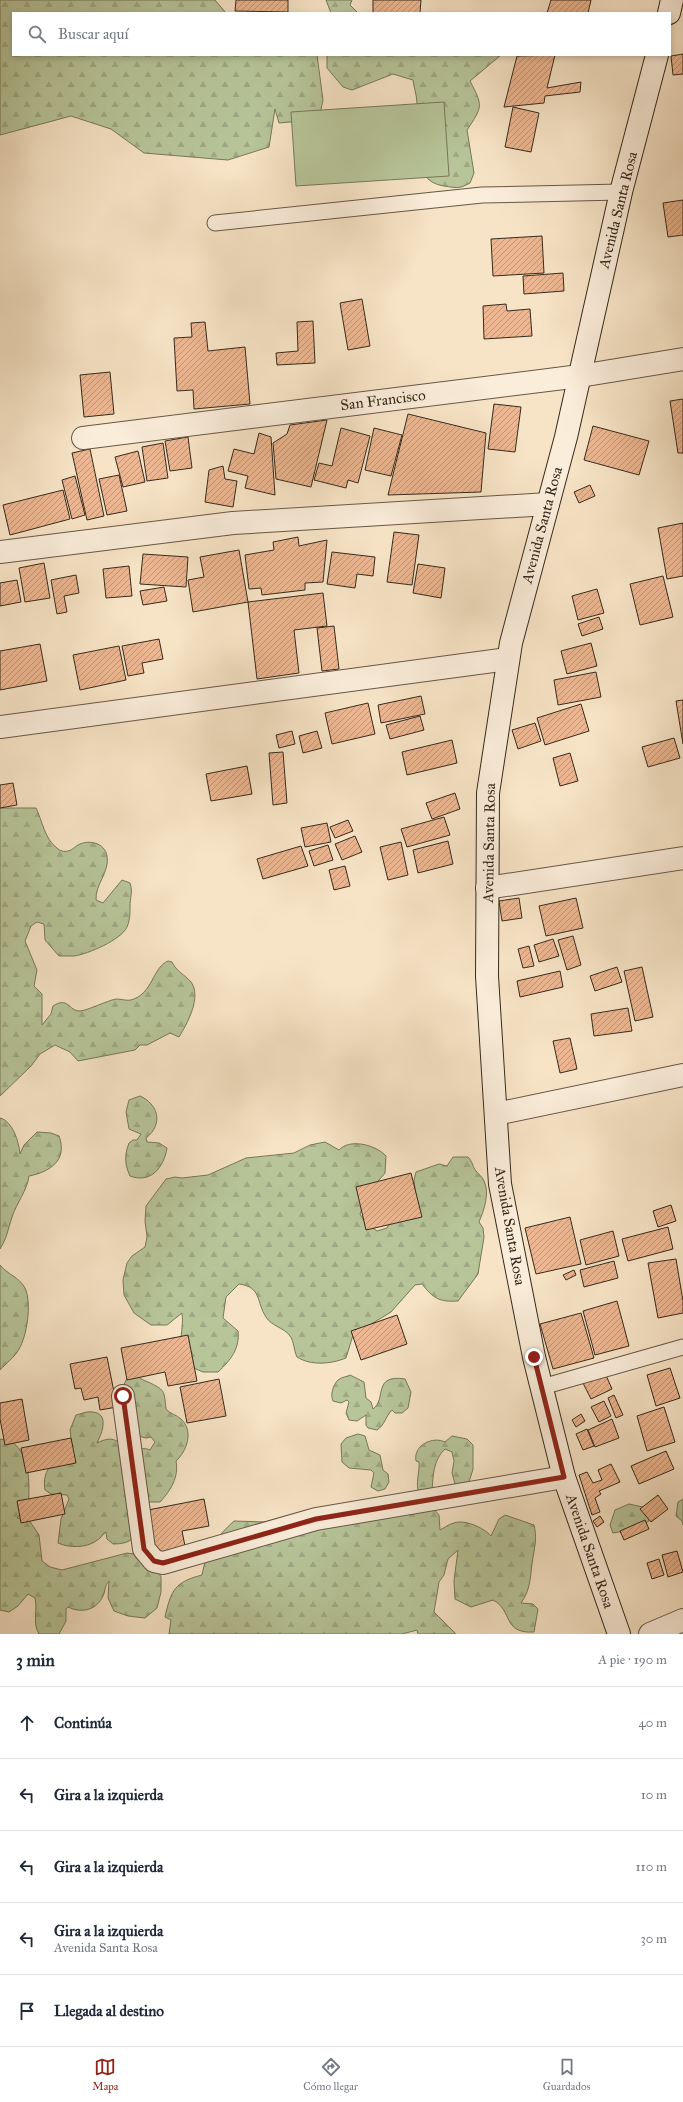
<!DOCTYPE html>
<html lang="es">
<head>
<meta charset="utf-8">
<style>
  :root { --surface:#fff; --page:#f2f2f3; --text:#1f2937; --muted:#747a83; --line:#e0e1e3; --accent:#8f2418 }
  body { margin:0; font-family:"IM FELL Great Primer",serif; background:var(--page); color:var(--text) }
  .stop { position:absolute; width:12px; height:12px; margin:-9px; border:3px solid #8f2418; border-radius:50%; background:#fff }
  .stop.end { background:#8f2418; border-color:#fff; box-shadow:0 1px 4px #0008 }
  .list { margin:0; padding:0; list-style:none }
  h2 { display:flex; justify-content:space-between; align-items:center; height:52px; margin:0; padding:0 16px; font-size:17px }
  h2 small { font-size:13px; font-weight:400; color:var(--muted) }
  .list li { display:grid; grid-template-columns:26px 1fr auto; gap:12px; align-items:center; box-sizing:border-box; height:72px; padding:0 16px; border-top:1px solid var(--line) }
  .list b { display:block; font-size:15px; white-space:nowrap }
  .list p { margin:0; font-size:13px; white-space:nowrap; color:var(--muted) }
  .list em { font-size:13px; font-style:normal; color:var(--muted) }
  .icon { flex:none; width:22px; height:22px; fill:none; stroke:currentColor; stroke-width:2; stroke-linecap:round; stroke-linejoin:round }
  .map { position:relative; flex:none; width:683px; height:1634px; overflow:hidden }
  .search { position:absolute; background:var(--surface); box-shadow:0 2px 6px #0003; left:12px; right:12px; top:12px; height:44px; display:flex; align-items:center; gap:10px; box-sizing:border-box; padding:0 14px; border-radius:0px; color:var(--muted); font-size:15px }
  .sheet { height:412px; background:var(--surface) }
  nav { display:flex; justify-content:space-around; align-items:center; box-sizing:border-box; height:56px; border-top:1px solid var(--line); background:var(--surface); font-size:11px; color:var(--muted) }
  nav a { display:grid; justify-items:center; gap:2px }
  nav .on { color:var(--accent) }
  .map>svg:first-child { display:block }
  .forest { fill:url(#forest-firs); stroke:#77785a }
  .pitch { fill:#b7c599; stroke:#77785a }
  .building { fill:url(#building-hatch); stroke:#372a1c }
  .lines { fill:none; stroke-linecap:round; stroke-linejoin:round }
  .service-casing { stroke:#675846; stroke-width:17 }
  .minor-casing { stroke:#675846; stroke-width:24 }
  .secondary-casing { stroke:#372a1c; stroke-width:24 }
  .service { stroke:#faedda; stroke-width:15 }
  .minor { stroke:#faedda; stroke-width:22 }
  .secondary { stroke:#faedda; stroke-width:22 }
  .route { stroke:#8f2418; stroke-width:5 }
  .labels { text-anchor:middle; dominant-baseline:central; stroke-width:3.5; stroke-linejoin:round; paint-order:stroke }
  .street-label { font-size:15px; fill:#372a1c; stroke:#faedda }
</style>
</head>
<body>
<div class="map">
<svg width="683" height="1634" viewBox="0 0 683 1634">
  <defs>
    <pattern id="forest-firs" width="22" height="20" patternUnits="userSpaceOnUse"><rect width="22" height="20" fill="#b7c599"/><path d="M5 1l3.5 6h-7zM16 11l3.5 6h-7z" fill="#9ea983"/></pattern>
    <pattern id="building-hatch" width="6" height="6" patternUnits="userSpaceOnUse"><rect width="6" height="6" fill="#ecb792"/><path d="M-1 1l2-2M0 6l6-6M5 7l2-2" fill="none" stroke="#c09576"/></pattern>
  </defs>
  <rect width="100%" height="100%" fill="#f7e4c6"/>
  <filter id="stains"><feTurbulence type="fractalNoise" baseFrequency=".005" numOctaves="4"/><feColorMatrix values="0 0 0 0 .2 0 0 0 0 .09 0 0 0 0 .02 0 0 0 .5 -.17"/></filter>
  <radialGradient id="worn" r=".72"><stop offset=".6" stop-color="#630" stop-opacity="0"/><stop offset="1" stop-color="#630" stop-opacity=".3"/></radialGradient>
  <path class="forest" d="M0 0H215L226 13H13V55H317L323 100 320 114 302 125 290 122 279 123 275 109 269 147 228 160 144 153 111 129 71 116 0 135Z
    M326 0H352L350 5 358 13H331Z
    M327 55H501L470 81C483 106 483 106 467 130L474 173 470 183C459 189 457 188 444 186 407 181 418 130 417 104 417 96 414 88 413 80L393 74 352 90 343 87 327 68Z
    M0 808H36C42 820 45 840 57 848 60 851 64 852 68 851 73 850 74 847 78 845 89 839 105 843 107 856 110 872 95 884 96 900L103 903 122 880 130 883C133 892 130 897 130 907 130 913 130 920 127 927 121 940 88 954 74 956 69 956 64 956 59 956L45 940 44 924 37 922 31 926 25 941 37 970 34 986 42 994V1025L51 1014 53 1006C69 996 68 1011 80 1011 89 1010 106 1001 116 999 121 999 127 1001 131 1000 153 994 152 968 168 961L172 962C176 971 185 975 191 982 202 997 187 1024 179 1037L170 1033 147 1045H140L135 1050 78 1061 70 1052 55 1045 40 1054 31 1066 0 1096Z
    M140 1096C158 1104 164 1124 146 1138L147 1142 159 1143 167 1148C164 1167 151 1184 130 1176 125 1165 124 1156 129 1143L133 1140H137L141 1134 129 1129 126 1112 129 1100Z
    M0 1118C13 1121 19 1143 20 1154L24 1145 37 1132 51 1133 59 1136C68 1160 50 1172 29 1176 27 1191 17 1202 12 1217 8 1229 7 1238 0 1249Z
    M325 1142 339 1150C350 1138 376 1145 386 1156L385 1173 368 1193 360 1214 364 1221 377 1231 387 1228 391 1220 416 1196 414 1180 416 1172 439 1164 447 1166 453 1157H468C473 1162 472 1166 476 1171 478 1174 482 1176 484 1181 490 1193 484 1210 479 1222L483 1228 484 1237 478 1274 458 1301C439 1302 434 1299 422 1284L415 1285 391 1312 353 1335 346 1358C331 1364 311 1366 297 1357 294 1351 294 1341 290 1336 285 1328 271 1326 266 1317 256 1302 262 1287 239 1284L226 1297 223 1318 238 1331C240 1348 231 1360 218 1372H203L189 1366C187 1361 183 1356 182 1351 179 1338 184 1325 182 1313L167 1325H151L134 1313 124 1295 123 1280 127 1263 132 1256 145 1247 147 1237 145 1221 146 1206 166 1179 175 1177 182 1178 208 1175 246 1158 294 1153 310 1145Z
    M0 1265C7 1274 19 1277 25 1288 32 1303 27 1336 19 1349 15 1357 6 1363 0 1370Z
    M350 1375 364 1382 366 1398 371 1402 373 1409C387 1399 372 1374 405 1379L411 1392 408 1408 402 1413H395L392 1410C385 1417 385 1425 377 1430L368 1428 366 1425V1415L357 1421 349 1420 346 1413 349 1402 347 1400 341 1403 333 1401C330 1395 333 1385 338 1380 341 1377 347 1377 350 1375Z
    M133 1376C140 1377 142 1380 148 1382 165 1390 164 1390 166 1409 170 1414 177 1415 181 1419 194 1431 187 1451 176 1461 179 1477 171 1490 160 1502H149C130 1518 149 1544 113 1544L107 1539 106 1532C102 1535 100 1539 96 1541 86 1548 69 1548 58 1543L61 1519 69 1499 67 1495 51 1494 45 1490C41 1468 57 1458 72 1446L70 1430 76 1415C81 1414 87 1411 92 1412 110 1413 102 1433 97 1443 115 1434 116 1443 132 1448 138 1450 144 1447 150 1450L155 1442 151 1437 146 1438 134 1435 123 1387 126 1380Z
    M358 1434 365 1436 369 1450 380 1455 383 1470 388 1474 389 1482 385 1489 378 1491 371 1487 374 1473 371 1470 349 1468 342 1462 341 1444 346 1438Z
    M452 1436 467 1439 473 1445V1469L469 1482 458 1485 455 1484 452 1473 454 1461 452 1452 445 1449C433 1460 433 1476 432 1492L419 1493C415 1483 420 1472 419 1462L416 1461C413 1445 433 1436 445 1442Z
    M0 1439C32 1441 30 1486 28 1509L17 1518 29 1520 39 1535 42 1561 50 1567 62 1570 127 1553 141 1555 154 1563 161 1577V1592L157 1608 145 1618 128 1616 114 1611 108 1598 109 1581C104 1585 106 1592 102 1598 95 1611 80 1613 68 1607L66 1609V1621L59 1634H39C32 1622 38 1610 35 1598L28 1594 18 1606 9 1612 0 1610Z
    M683 1499V1525L682 1521 676 1516 678 1502Z
    M428 1502 439 1515 440 1530C444 1528 449 1524 454 1523 465 1519 484 1528 491 1536L499 1519 505 1515 534 1525C537 1537 535 1545 533 1557 530 1573 532 1588 521 1603L533 1604 538 1609 534 1632C502 1634 513 1610 493 1600L471 1607 455 1599 454 1581 458 1550 448 1559 444 1575 439 1582 434 1612 456 1634H418L417 1630 402 1634H169L171 1620 165 1617C171 1590 175 1582 202 1575 206 1552 217 1536 234 1521L265 1522 279 1528Z
    M629 1504 643 1507 649 1512V1521L636 1529 613 1533 610 1525 615 1510Z"/>
  <path class="pitch" d="M444 102 449 176 296 186 291 112Z"/>
  <path class="building" d="M236 0H288V12L235 11Z
    M373 0H421L420 13H373Z
    M551 0H591L588 13H547Z
    M683 54V74L673 75 671 56Z
    M555 55 547 88 581 82 580 92 545 96 544 103 504 107 517 56Z
    M513 107 539 113 531 152 505 147Z
    M683 200V235L668 237 663 203Z
    M542 236 544 273 493 276 491 239Z
    M563 273 564 291 524 294 523 276Z
    M362 299 370 346 348 350 340 303Z
    M506 304 507 311 530 309 532 336 484 339 483 306Z
    M313 321 315 363 277 365 276 353 298 351 297 322Z
    M205 322 208 351 245 347 250 404 194 409 193 390 177 391 174 338 192 337 191 323Z
    M110 372 114 414 84 417 80 375Z
    M683 399V453H678L670 401Z
    M494 404 521 407 515 452 488 449Z
    M408 414 486 433 481 492 388 495Z
    M327 420 311 487 276 479 273 443 287 434 290 425Z
    M593 426 649 441 639 475 584 460Z
    M341 428 370 436 358 483 348 480 346 488 314 480 319 463 332 466Z
    M374 428 402 435 391 476 365 470Z
    M259 433 271 437 275 495 245 488 248 476 228 471 234 449 254 454Z
    M188 437 192 468 170 471 165 441Z
    M163 443 168 478 147 481 142 447Z
    M90 449 104 516 87 520 72 453Z
    M138 451 145 482 123 487 115 457Z
    M223 466 225 479 237 481 233 507 205 502 209 470Z
    M119 475 127 511 107 515 99 479Z
    M75 476 85 515 72 519 62 480Z
    M590 485 595 496 579 503 574 492Z
    M63 490 70 519 10 535 3 505Z
    M683 523V576L667 579 658 528Z
    M394 532 419 535 412 585 387 582Z
    M298 537 299 546 327 540 323 582 305 583V590L262 595 261 588 249 589 245 555 274 550 273 542Z
    M239 550 248 602 193 612 188 580 204 577 200 557Z
    M332 552 375 557 373 576 357 574 355 588 327 584Z
    M143 554 188 557 186 587 140 584Z
    M44 563 50 598 25 602 19 568Z
    M418 564 445 568 441 598 413 593Z
    M129 566 132 596 106 598 103 569Z
    M76 575 79 593 64 596 67 612 57 614 51 580Z
    M663 576 673 617 640 625 630 584Z
    M17 580 21 602 0 606V583Z
    M164 587 167 601 143 605 140 591Z
    M597 589 604 613 578 620 572 596Z
    M323 593 327 626 294 630 299 673 257 679 248 602Z
    M599 617 603 629 582 636 578 624Z
    M334 626 339 669 322 671 317 628Z
    M159 639 163 659 142 663 144 673 128 676 122 646Z
    M591 643 597 666 567 674 561 651Z
    M40 644 47 681 0 690V651Z
    M119 646 126 680 80 690 73 655Z
    M596 672 601 697 558 705 554 680Z
    M421 696 425 714 381 723 378 705Z
    M683 700V744L676 701Z
    M368 703 375 734 332 744 325 713Z
    M581 704 589 731 545 745 537 718Z
    M420 716 424 730 390 739 386 725Z
    M535 723 541 741 518 749 512 730Z
    M292 731 295 744 279 748 276 735Z
    M317 731 322 748 303 753 299 736Z
    M674 738 680 758 648 767 642 747Z
    M452 740 457 763 407 775 402 752Z
    M283 752 287 803 273 805 269 753Z
    M570 753 578 781 560 786 553 758Z
    M247 766 252 794 211 801 206 774Z
    M13 783 17 805 0 808V785Z
    M455 793 460 809 432 819 426 803Z
    M444 817 450 835 407 847 401 829Z
    M348 820 353 831 335 838 330 827Z
    M327 823 331 842 305 847 301 828Z
    M355 836 362 852 342 860 335 844Z
    M448 841 453 864 418 873 413 850Z
    M401 842 408 875 388 880 380 847Z
    M328 845 333 860 314 866 309 851Z
    M301 846 308 866 263 879 257 859Z
    M345 866 350 886 334 890 329 870Z
    M519 898 522 918 502 921 499 901Z
    M576 898 583 928 546 936 539 906Z
    M573 936 581 965 567 970 558 940Z
    M553 939 559 956 539 962 534 945Z
    M529 946 534 966 523 968 518 949Z
    M617 967 622 982 595 991 590 976Z
    M642 967 653 1017 635 1021 624 971Z
    M560 971 563 987 520 997 517 981Z
    M628 1008 632 1031 594 1036 591 1014Z
    M570 1038 577 1069 560 1073 553 1041Z
    M411 1173 422 1217 366 1230 356 1187Z
    M671 1205 676 1221 658 1227 653 1211Z
    M570 1217 581 1264 536 1274 525 1228Z
    M668 1227 673 1249 628 1261 622 1239Z
    M613 1231 619 1256 586 1265 580 1240Z
    M676 1259 683 1301V1313L658 1318 648 1263Z
    M614 1261 618 1278 584 1287 580 1270Z
    M574 1270 576 1275 566 1280 563 1275Z
    M617 1301 629 1346 595 1355 583 1311Z
    M581 1313 594 1358 553 1369 540 1324Z
    M397 1315 407 1344 361 1360 351 1331Z
    M188 1335 197 1381 168 1386 165 1372 127 1380 121 1348Z
    M107 1357 117 1407 100 1410 98 1397 84 1400 81 1388 75 1389 70 1364Z
    M670 1368 680 1398 656 1406 647 1375Z
    M605 1373 612 1389 591 1399 583 1383Z
    M219 1379 226 1416 187 1423 180 1387Z
    M614 1395 623 1415 616 1418 608 1398Z
    M22 1399 29 1440 5 1445 0 1419V1403Z
    M604 1401 611 1416 599 1422 591 1407Z
    M664 1407 675 1442 647 1451 637 1416Z
    M581 1414 585 1421 576 1427 572 1420Z
    M612 1419 619 1438 595 1447 588 1430Z
    M587 1429 594 1446 583 1450 576 1434Z
    M71 1438 76 1463 26 1473 21 1448Z
    M666 1451 674 1469 639 1484 631 1466Z
    M611 1464 620 1482 599 1491 601 1494 595 1498 600 1512 592 1515 579 1475 587 1472 593 1483 602 1480 598 1470Z
    M61 1493 65 1514 21 1523 17 1501Z
    M658 1495 668 1509 651 1522 640 1509Z
    M204 1499 209 1526 182 1531 186 1551 157 1557 148 1510Z
    M600 1516 604 1522 597 1527 593 1521Z
    M645 1520 649 1529 624 1540 620 1531Z
    M677 1551 683 1572 668 1577 662 1555Z
    M659 1559 664 1575 652 1579 647 1563Z"/>
  <g class="lines">
    <defs>
      <path id="service" d="M215 223 482 195 621 192
        M542 1387 683 1347"/>
      <path id="minor" d="M83 438 580 376 683 359
        M0 552 233 523 548 504
        M0 727 508 659
        M487 888 683 858
        M496 1114 683 1075
        M123 1396 144 1549 154 1561 163 1563 316 1519 564 1477
        M650 1634 683 1620"/>
      <path id="secondary" d="M669 13 672 0
        M619 1634 564 1477 534 1357 500 1184 487 976 488 793 511 643 566 437 621 192 657 55"/>
    </defs>
    <use href="#service" class="service-casing"/>
    <use href="#minor" class="minor-casing"/>
    <use href="#secondary" class="secondary-casing"/>
    <use href="#service" class="service"/>
    <use href="#minor" class="minor"/>
    <use href="#secondary" class="secondary"/>
  </g>
  <g class="lines">
    <path class="route" d="M123 1396 144 1549 154 1561 163 1563 316 1519 564 1477 534 1357"/>
  </g>
  <g class="labels">
    <g class="street-label">
      <text transform="translate(618 210) rotate(-76)">Avenida Santa Rosa</text>
      <text transform="translate(383 400) rotate(-7)">San Francisco</text>
      <text transform="translate(542 525) rotate(-75)">Avenida Santa Rosa</text>
      <text transform="translate(489 843) rotate(-89)">Avenida Santa Rosa</text>
      <text transform="translate(510 1226) rotate(80)">Avenida Santa Rosa</text>
      <text transform="translate(590 1551) rotate(71)">Avenida Santa Rosa</text>
    </g>
  </g>
  <rect width="100%" height="100%" filter="url(#stains)"/>
  <rect width="100%" height="100%" fill="url(#worn)"/>
</svg>
<div class="stop" style="left:123px;top:1396px"></div>
<div class="stop end" style="left:534px;top:1357px"></div>
<div class="search"><svg class="icon" aria-label="search" viewBox="0 0 24 24"><circle cx="10" cy="10" r="6"/><path d="M15 15l6 6"/></svg>Buscar aquí</div>
</div>
<section class="sheet">
<h2>3 min<small>A pie · 190 m</small></h2>
<ul class="list">
<li><svg class="icon" aria-label="ahead" viewBox="0 0 24 24"><path d="M12 20V5M6 11l6-6 6 6"/></svg><div><b>Continúa</b></div><em>40 m</em></li>
<li><svg class="icon" aria-label="left" viewBox="0 0 24 24"><path d="M17 20v-9H6M10 6l-5 5 5 5"/></svg><div><b>Gira a la izquierda</b></div><em>10 m</em></li>
<li><svg class="icon" aria-label="left" viewBox="0 0 24 24"><path d="M17 20v-9H6M10 6l-5 5 5 5"/></svg><div><b>Gira a la izquierda</b></div><em>110 m</em></li>
<li><svg class="icon" aria-label="left" viewBox="0 0 24 24"><path d="M17 20v-9H6M10 6l-5 5 5 5"/></svg><div><b>Gira a la izquierda</b><p>Avenida Santa Rosa</p></div><em>30 m</em></li>
<li><svg class="icon" aria-label="arrive" viewBox="0 0 24 24"><path d="M6 21V4h12l-3 4 3 4H6"/></svg><div><b>Llegada al destino</b></div></li>
</ul>
</section>
<nav>
<a class="on"><svg class="icon" aria-label="map" viewBox="0 0 24 24"><path d="M3 6l6-2 6 2 6-2v14l-6 2-6-2-6 2zM9 4v14M15 6v14"/></svg>Mapa</a>
<a><svg class="icon" aria-label="directions" viewBox="0 0 24 24"><path d="M12 3l9 9-9 9-9-9zM9 14v-3h6M13 9l2 2-2 2"/></svg>Cómo llegar</a>
<a><svg class="icon" aria-label="saved" viewBox="0 0 24 24"><path d="M7 4h10v16l-5-4-5 4z"/></svg>Guardados</a>
</nav>
</body>
</html>
